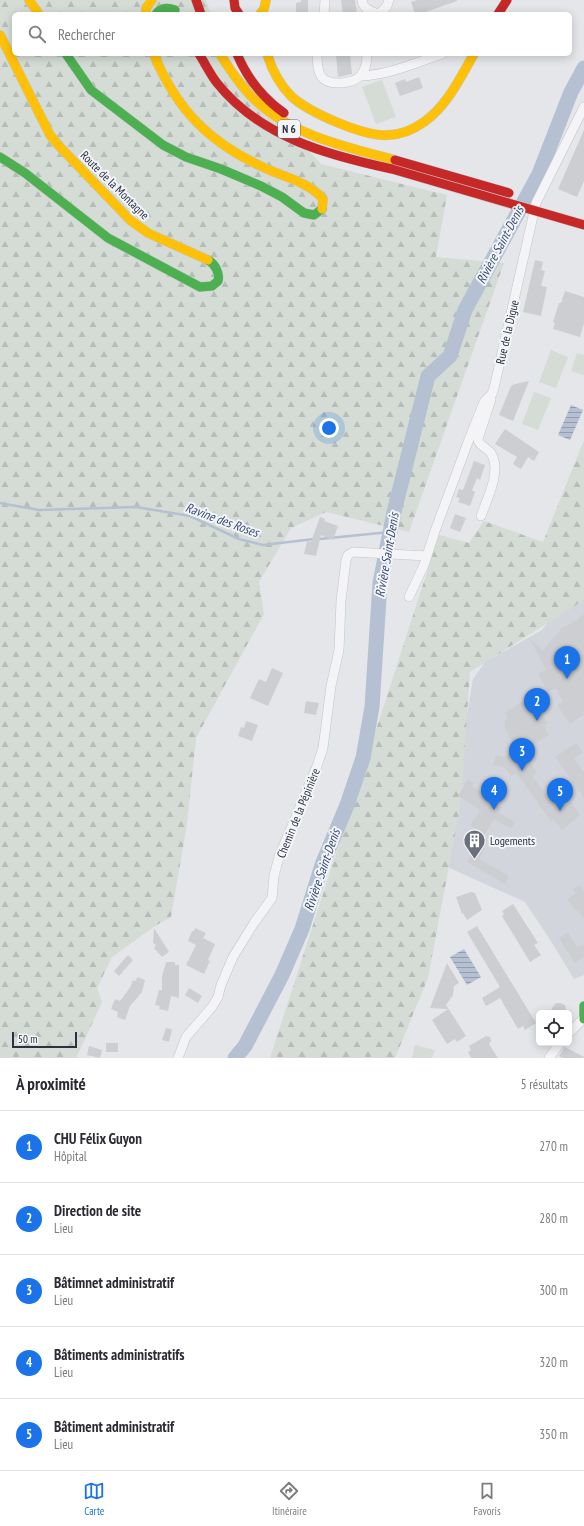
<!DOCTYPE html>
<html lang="fr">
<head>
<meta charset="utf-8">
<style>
  :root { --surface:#fff; --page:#f2f2f3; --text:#2b2b33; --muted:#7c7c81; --line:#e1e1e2; --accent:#1a73e8 }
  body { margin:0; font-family:"PT Sans Narrow",sans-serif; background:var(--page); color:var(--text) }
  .controls { position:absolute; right:12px; bottom:12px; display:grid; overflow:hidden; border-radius:6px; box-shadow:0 2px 10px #0003 }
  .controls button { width:36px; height:36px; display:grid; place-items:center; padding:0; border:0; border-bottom:1px solid var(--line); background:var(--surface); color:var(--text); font:20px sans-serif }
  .scale { position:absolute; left:12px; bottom:10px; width:65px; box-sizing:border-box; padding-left:4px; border:2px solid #2c3142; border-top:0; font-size:11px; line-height:14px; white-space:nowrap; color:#2c3142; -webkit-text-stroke:3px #f3f5f8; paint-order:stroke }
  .you { position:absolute; left:329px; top:428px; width:14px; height:14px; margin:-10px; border:3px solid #fff; border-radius:50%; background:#1a73e8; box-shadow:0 0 0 6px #1a73e833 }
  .badge { display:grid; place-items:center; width:26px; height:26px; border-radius:50%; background:var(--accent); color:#fff; font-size:13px; font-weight:700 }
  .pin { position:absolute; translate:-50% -33px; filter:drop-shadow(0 1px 2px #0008) }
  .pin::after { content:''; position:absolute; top:21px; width:14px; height:12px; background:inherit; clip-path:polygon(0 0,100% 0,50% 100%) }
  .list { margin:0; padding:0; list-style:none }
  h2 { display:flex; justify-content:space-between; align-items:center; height:52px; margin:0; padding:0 16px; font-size:17px }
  h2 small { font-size:13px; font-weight:400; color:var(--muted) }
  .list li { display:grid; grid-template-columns:26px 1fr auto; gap:12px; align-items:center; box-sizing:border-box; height:72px; padding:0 16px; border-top:1px solid var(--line) }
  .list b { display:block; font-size:15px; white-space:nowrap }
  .list p { margin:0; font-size:13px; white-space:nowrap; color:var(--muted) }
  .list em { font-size:13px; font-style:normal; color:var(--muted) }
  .icon { flex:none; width:22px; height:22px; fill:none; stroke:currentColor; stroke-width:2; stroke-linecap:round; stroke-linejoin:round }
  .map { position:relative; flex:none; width:584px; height:1058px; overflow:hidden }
  .search { position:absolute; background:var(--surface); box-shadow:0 2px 10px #0003; left:12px; right:12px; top:12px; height:44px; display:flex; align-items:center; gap:10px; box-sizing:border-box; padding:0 14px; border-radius:6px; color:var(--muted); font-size:15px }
  .sheet { height:412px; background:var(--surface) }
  nav { display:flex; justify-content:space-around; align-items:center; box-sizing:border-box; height:56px; border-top:1px solid var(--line); background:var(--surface); font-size:11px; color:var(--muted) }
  nav a { display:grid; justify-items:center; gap:2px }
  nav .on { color:var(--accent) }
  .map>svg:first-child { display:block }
  .built { fill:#d3d5dc }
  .forest { fill:url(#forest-firs) }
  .park { fill:#d4dcd5 }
  .water { fill:url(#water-rules) }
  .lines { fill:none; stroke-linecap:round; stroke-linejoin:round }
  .stream { stroke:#b5c0d2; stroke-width:2.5 }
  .river { stroke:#b5c0d2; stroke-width:15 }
  .building { fill:#cdced1 }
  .street-casing { stroke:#c2c4c7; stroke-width:10 }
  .fast-casing { stroke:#c2c4c7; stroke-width:10 }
  .slow-casing { stroke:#c2c4c7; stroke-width:10 }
  .jam-casing { stroke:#c2c4c7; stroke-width:10 }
  .street { stroke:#f4f4f6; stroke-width:9 }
  .fast { stroke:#4caf50; stroke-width:9 }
  .slow { stroke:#ffc107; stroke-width:9 }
  .jam { stroke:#c62828; stroke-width:9 }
  .jam-bridge-casing { stroke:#c1c3c6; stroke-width:10; stroke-linecap:butt }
  .jam-bridge { stroke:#c62828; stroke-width:9 }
  .labels { text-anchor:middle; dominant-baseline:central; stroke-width:4; stroke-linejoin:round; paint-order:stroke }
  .shield { fill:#f3f5f8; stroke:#686c79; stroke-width:1 }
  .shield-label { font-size:11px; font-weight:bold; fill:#2c3142 }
  .street-label { font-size:12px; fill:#2c3142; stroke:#f3f5f8 }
  .poi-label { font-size:12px; fill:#2c3142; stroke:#f3f5f8; text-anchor:start }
  .water-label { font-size:13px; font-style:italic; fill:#394c73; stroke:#f3f5f8 }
</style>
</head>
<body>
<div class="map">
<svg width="584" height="1058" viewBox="0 0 584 1058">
  <defs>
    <pattern id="forest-firs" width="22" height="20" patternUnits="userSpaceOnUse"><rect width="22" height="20" fill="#d4dcd5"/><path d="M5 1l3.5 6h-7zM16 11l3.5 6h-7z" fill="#b6bdb8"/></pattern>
    <pattern id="water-rules" width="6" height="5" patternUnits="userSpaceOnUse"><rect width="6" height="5" fill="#b5c0d2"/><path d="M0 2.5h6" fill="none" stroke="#939dac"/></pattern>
  </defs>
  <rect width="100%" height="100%" fill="#e4e6e9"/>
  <path class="built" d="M584 575V975L574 979 549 938 525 902 445 866 461 750 473 679 485 662 542 630Z"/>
  <path class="forest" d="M0 0H206L211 14H14V54H222L321 164 447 195 436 257 504 263 409 532 326 512 291 528 259 582 264 614 196 738 187 824 171 917 155 926 112 957 97 988 102 1002 77 1056 78 1058H0Z
    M584 440V600L470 672 461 802 428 978 395 1058H270L439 535 469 543 484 521 543 542Z"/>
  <path class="park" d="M382 80 396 117 376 124 362 87Z
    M551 350 568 357 556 388 539 382Z
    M577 353 584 355V375L571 371Z
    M534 392 551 398 538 430 522 424Z
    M415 1045 435 1050 432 1058H412Z"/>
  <path class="water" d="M571 405 583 410 570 440 558 435Z
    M464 949 481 977 467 985 450 957Z"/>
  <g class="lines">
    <path class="stream" d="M0 503 39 510 136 507 190 516 239 539 263 545 314 539
      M319 539 390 532"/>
    <path class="river" d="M235 1058 245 1046 282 975 302 929 322 865 347 805 363 758 372 707 380 583 394 512 428 376 450 356 465 310 539 174 571 92 584 68"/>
  </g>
  <path class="building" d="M301 0H308V14H296V3L301 2Z
    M341 0H355L357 14H343Z
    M417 0H457V1L420 14H415L411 2Z
    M336 54H350L352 74 338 77Z
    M419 77 423 88 400 96 395 83 405 79 406 82Z
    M584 130V181L577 197 558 189Z
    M535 260 543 262 541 270 545 271 541 286 547 287 541 316 523 312Z
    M565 291 584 297V323L580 337 553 329 555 323 553 322 559 303H561Z
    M529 381 513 421 499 415 511 386 515 384Z
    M505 429 539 452 534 461 528 457 521 469 513 464 517 457 495 444Z
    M474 461 485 465 480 480 477 478 472 490 475 492 470 506 458 502 460 498 456 497 459 489 463 490Z
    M455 514 466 518 460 532 450 528Z
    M320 517 325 519 324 521 338 526 333 540 321 535 316 556 304 554 307 541 311 542Z
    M584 614V714L570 724 557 705 563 702 556 688 548 692 538 674 546 670 530 639 543 650 562 628 577 620Z
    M272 668 283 673 268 706 250 698 259 679 266 682Z
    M530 696 548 723 544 726 549 735 522 752 537 772 532 776 547 796 551 793 561 806 566 805 571 802 580 815 562 830 553 819 551 821 538 804H539L516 773 511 776 504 767 493 765 496 755 504 757 517 747 508 736 509 735 505 728V720L508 718 505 713Z
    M306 701 319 703 316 715 304 713Z
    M246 721 258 725 252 741 238 736 241 727 244 728Z
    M576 743 583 752 574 759 584 772V798L555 757Z
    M468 779 474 783 472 786 488 796 486 798 502 807 499 813 515 822 511 829 494 819 480 842 472 836 477 829 470 825 481 810 458 796Z
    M477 844 485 848 479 859 509 876 505 884 467 862Z
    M580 885 584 892V919L578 910 576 911 567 899 576 894 573 889Z
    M471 892 475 893 482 910 467 920 463 913 462 914 456 897Z
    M513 904 538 943 534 945 541 955 530 962 502 916 504 914 502 911Z
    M477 926 536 1023 525 1030 523 1026 518 1029 500 998 486 1006 482 998 500 987 467 932Z
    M154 928 169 952 162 957 154 948 156 945 153 943Z
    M195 928 206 933 203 938 215 944 208 960 210 961 204 974 186 965 196 945 188 941 192 931H194Z
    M568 932 577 947 584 945V957L575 963 559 938Z
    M128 955 133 960 119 976 114 971Z
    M166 962H175V965H179V998L171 996 168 1011 159 1009 160 1006 155 1005 159 990H162V977Z
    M447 963 459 983 454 986 453 995 446 1005 466 1036 457 1042 455 1039 447 1044 432 1020 448 1009 430 1008Z
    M137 977 145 980 142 992 130 1006 125 1020 117 1017 118 1012 111 1009 115 999 120 1001 131 986 133 980 136 981Z
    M189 988 202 996 198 1003 185 995Z
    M556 1003H560L565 1005 567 1013H551L552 1008Z
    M166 1028 172 1029 169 1042 162 1040Z
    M486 1036 490 1037 491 1041 489 1044 498 1058H471L468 1052 471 1050 469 1046Z
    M106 1043H118V1052H106Z
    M89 1046 102 1050 100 1058 87 1055Z
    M565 1047 584 1057V1058H563L559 1056Z"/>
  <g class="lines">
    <defs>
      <path id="street" d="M362 0C363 9 371 11 378 14
        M324 14 325 0
        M379 14 387 6 389 0
        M317 54C317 60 317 70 321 76 328 87 354 84 361 75 366 69 367 61 367 54
        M361 76C389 75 415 63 442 54
        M481 516C487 499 501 472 492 455 489 448 478 446 478 439L491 399
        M409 597 424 565 435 531 468 442 484 402 492 394 494 388 536 203 584 107
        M569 1033 584 1018
        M178 1058 186 1037 212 1007 218 997 221 985 233 957 254 923 272 898 274 876 279 857 317 766 323 748 331 686 339 650 341 601 346 560 348 555 353 552 427 556
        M549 1058 560 1043"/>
      <path id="fast" d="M156 14C161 7 167 7 175 10
        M66 54 91 90 163 145 186 157 221 169 261 186 282 197 304 213 314 215 322 209
        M0 157 25 173 108 238 200 287 212 286 218 281C220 273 215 264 208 260
        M584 1006V1019"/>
      <path id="slow" d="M29 0 39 14
        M146 14V8L152 0
        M260 14 264 9 266 0
        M0 35 50 135 60 147 130 220 148 233 208 260
        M156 54 157 63
        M220 54C230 70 240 85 253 98 290 135 346 147 395 160
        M267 54C272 70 279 84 291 96 308 112 364 137 388 135 400 135 414 129 424 122 447 106 460 78 474 54
        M154 55C178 112 211 144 267 169 285 177 310 183 323 199L322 209"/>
      <path id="jam" d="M196 0 201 14
        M234 0 235 8 239 14
        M498 14 507 0
        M199 54C205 63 210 74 217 83 260 137 327 155 392 169
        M237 54C247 78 263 98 284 113"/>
    </defs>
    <use href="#street" class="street-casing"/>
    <use href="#fast" class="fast-casing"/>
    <use href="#slow" class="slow-casing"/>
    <use href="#jam" class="jam-casing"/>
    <use href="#street" class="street"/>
    <use href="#fast" class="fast"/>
    <use href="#slow" class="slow"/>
    <use href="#jam" class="jam"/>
    <defs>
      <path id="jam-bridge" d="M395 160 509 193
        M392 169 584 225"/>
    </defs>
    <use href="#jam-bridge" class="jam-bridge-casing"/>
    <use href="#jam-bridge" class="jam-bridge"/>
  </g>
  <defs>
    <symbol id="building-pin" viewBox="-11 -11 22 30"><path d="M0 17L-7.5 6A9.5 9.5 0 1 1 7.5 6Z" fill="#6c707c" stroke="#f3f5f8"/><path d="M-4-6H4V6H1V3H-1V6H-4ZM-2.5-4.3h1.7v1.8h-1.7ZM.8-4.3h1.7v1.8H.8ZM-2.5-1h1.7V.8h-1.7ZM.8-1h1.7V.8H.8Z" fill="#fff"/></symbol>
  </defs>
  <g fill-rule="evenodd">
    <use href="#building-pin" x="462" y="828" width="25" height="34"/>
  </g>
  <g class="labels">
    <rect class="shield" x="278" y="120" width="22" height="18" rx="3"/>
    <g class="shield-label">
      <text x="289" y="129">N 6</text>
    </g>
    <g class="street-label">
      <text transform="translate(115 185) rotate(45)">Route de la Montagne</text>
      <text transform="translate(507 332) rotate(-77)">Rue de la Digue</text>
      <text transform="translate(298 813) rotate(-68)">Chemin de la Pépinière</text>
    </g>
    <g class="poi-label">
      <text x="490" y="840">Logements</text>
    </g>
    <g class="water-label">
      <text transform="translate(500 245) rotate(-62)">Rivière Saint-Denis</text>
      <text transform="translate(222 520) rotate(20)">Ravine des Roses</text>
      <text transform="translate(387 555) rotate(-80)">Rivière Saint-Denis</text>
      <text transform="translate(322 870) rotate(-71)">Rivière Saint-Denis</text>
    </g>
  </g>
</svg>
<div class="controls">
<button><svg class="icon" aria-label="locate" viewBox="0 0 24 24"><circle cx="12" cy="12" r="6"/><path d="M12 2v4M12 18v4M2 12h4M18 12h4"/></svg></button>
</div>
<div class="scale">50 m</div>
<div class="you"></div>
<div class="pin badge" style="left:567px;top:679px">1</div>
<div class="pin badge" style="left:537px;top:721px">2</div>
<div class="pin badge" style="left:522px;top:771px">3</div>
<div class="pin badge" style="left:494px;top:810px">4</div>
<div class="pin badge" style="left:560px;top:811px">5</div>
<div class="search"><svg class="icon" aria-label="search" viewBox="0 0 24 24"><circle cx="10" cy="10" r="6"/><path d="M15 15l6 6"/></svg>Rechercher</div>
</div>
<section class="sheet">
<h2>À proximité<small>5 résultats</small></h2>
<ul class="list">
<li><span class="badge">1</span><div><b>CHU Félix Guyon</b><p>Hôpital</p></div><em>270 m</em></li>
<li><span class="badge">2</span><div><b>Direction de site</b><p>Lieu</p></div><em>280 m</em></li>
<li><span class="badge">3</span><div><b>Bâtimnet administratif</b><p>Lieu</p></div><em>300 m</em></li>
<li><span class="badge">4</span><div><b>Bâtiments administratifs</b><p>Lieu</p></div><em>320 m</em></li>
<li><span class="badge">5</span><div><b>Bâtiment administratif</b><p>Lieu</p></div><em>350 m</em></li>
</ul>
</section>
<nav>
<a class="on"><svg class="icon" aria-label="map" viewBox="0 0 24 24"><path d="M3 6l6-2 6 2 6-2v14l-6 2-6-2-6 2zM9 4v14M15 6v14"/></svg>Carte</a>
<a><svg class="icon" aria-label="directions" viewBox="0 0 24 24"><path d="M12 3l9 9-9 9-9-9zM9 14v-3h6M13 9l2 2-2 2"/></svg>Itinéraire</a>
<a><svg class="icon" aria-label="saved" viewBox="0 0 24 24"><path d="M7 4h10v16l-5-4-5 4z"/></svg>Favoris</a>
</nav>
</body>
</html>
